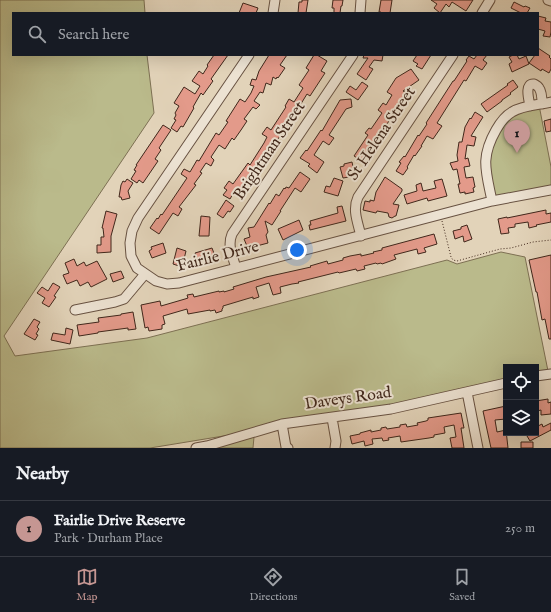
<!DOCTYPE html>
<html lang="en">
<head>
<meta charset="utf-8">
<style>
  :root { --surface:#171b24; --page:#242831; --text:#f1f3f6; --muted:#9ea1a6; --line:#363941; --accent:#c59692 }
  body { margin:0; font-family:"IM FELL English",serif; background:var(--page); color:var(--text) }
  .controls { position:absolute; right:12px; bottom:12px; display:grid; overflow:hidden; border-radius:0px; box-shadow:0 4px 16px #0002 }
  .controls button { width:36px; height:36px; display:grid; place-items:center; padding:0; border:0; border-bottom:1px solid var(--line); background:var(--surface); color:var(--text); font:20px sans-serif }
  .you { position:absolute; left:297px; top:250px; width:14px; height:14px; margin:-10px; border:3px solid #fff; border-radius:50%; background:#1a73e8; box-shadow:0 0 0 6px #1a73e833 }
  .badge { display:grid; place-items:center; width:26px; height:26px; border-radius:50%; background:var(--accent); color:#111; font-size:13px; font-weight:700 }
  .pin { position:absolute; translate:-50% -33px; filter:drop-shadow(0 1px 2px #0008) }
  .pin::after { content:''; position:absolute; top:21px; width:14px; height:12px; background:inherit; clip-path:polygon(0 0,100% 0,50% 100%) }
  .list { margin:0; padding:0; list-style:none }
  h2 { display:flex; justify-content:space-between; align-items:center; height:52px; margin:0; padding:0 16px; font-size:17px }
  h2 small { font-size:13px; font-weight:400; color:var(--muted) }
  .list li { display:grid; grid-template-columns:26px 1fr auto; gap:12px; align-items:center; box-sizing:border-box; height:56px; padding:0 16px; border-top:1px solid var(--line) }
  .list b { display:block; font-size:15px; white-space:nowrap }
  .list p { margin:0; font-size:13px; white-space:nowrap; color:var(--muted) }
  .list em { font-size:13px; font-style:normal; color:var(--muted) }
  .icon { flex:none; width:22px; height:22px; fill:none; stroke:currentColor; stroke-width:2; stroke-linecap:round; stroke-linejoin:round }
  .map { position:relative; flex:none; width:551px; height:448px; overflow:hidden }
  .search { position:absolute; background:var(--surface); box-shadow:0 4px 16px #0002; left:12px; right:12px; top:12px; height:44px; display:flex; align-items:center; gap:10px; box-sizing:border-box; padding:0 14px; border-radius:0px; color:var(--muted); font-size:15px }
  .sheet { height:108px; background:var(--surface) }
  nav { display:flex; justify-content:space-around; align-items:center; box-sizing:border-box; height:56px; border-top:1px solid var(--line); background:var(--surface); font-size:11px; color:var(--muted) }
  nav a { display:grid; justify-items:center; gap:2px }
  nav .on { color:var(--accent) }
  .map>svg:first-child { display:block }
  .green { fill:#baba8b; stroke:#7d7053 }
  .building { fill:#e39a8a; stroke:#40271b }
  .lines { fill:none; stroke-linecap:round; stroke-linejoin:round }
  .minor-casing { stroke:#685242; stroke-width:11 }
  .path { stroke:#40271b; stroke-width:1; stroke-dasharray:1 2; stroke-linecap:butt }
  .minor { stroke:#ece2d2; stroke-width:9 }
  .labels { text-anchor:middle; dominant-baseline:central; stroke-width:4; stroke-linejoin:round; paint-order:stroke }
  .street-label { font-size:16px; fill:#40271b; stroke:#ece2d2 }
</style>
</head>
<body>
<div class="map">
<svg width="551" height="448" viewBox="0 0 551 448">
  <rect width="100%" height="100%" fill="#e2d3b9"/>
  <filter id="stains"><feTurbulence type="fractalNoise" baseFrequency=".005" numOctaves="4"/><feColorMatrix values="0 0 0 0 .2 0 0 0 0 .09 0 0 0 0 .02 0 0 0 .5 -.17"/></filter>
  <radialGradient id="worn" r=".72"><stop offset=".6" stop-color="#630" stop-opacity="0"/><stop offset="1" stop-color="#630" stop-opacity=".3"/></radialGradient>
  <path class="green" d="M0 0H144L145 13H13V55H147L154 113 4 336 15 356 147 338 447 260 457 264 501 252 525 257 548 371 536 374V367H506V381L395 408 150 448H0Z
    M539 105 551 167V190L492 201 485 158 506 116Z
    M254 437 253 448H209Z"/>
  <path class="building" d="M302 0H308L306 13H298L299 2H302Z
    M333 0H343L342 6H341L340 13H334V8H332Z
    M381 0H392L390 13H381V12H379Z
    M431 0H473L466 11 452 2 449 7 446 4 440 13 434 8 437 4Z
    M514 2 524 7 525 6 530 8 527 13H521L511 8Z
    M243 3 258 8 256 13H239Z
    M538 16 546 18 545 21 551 22V32L550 37 543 36 545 31 538 29Z
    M538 48 550 56 549 57 551 59V69L549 73 542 69 541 71 529 63 535 55H538Z
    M214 55H228L211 79 213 81 203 95 201 93 193 107 194 108 183 127 181 126 177 132 171 128 176 120 174 119 176 115 175 113 179 106 174 103 184 87 195 94 200 86 192 81 199 71 203 74 208 66 207 65Z
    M269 55H287L280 65 285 68 278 78 277 77 276 79 273 77 271 85 266 83 263 93 260 92 254 101 260 105 256 109 253 107 244 119 247 121 241 130 234 140 232 138 225 149 219 145 211 157 214 160 211 166 206 163 200 172 202 173 194 184 196 185 179 207 182 209 178 216 173 213 159 234 150 228 157 218 158 219 161 214 162 215 187 178 181 174 184 169 190 172 197 160 199 161 216 133 219 135 228 122 226 121 240 99 245 102 251 93 254 86 250 85 252 79 256 80 259 71Z
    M314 55H317L327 61 321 71 325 73 310 96 307 94 299 107H300L296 113 295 112 287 124H288L270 151 272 152 261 168 259 167 240 196 234 192 230 199 223 195 227 190 224 188 229 181 233 184 248 163 250 165 264 143 267 137 262 134 267 127 271 130 286 107 285 106 289 99 294 102 303 88 299 85 309 70 306 68Z
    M364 55H383L382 61 374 60 369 67 373 69 366 80 357 74 368 58H363Z
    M417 55H431L422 69 416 66 418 64 413 61Z
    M477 55H487L483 60 487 63 482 70 475 66 466 81 464 80 437 123 442 126 433 139 427 136 421 146H422L415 156 414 155 407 167 408 168 403 175 396 171 401 163 399 162 404 156 405 157 418 135 419 136 427 124 426 123 453 81H454L467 61 466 60 469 56 474 59Z
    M513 55H517L519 59 526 56 529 64 512 72 509 64 512 62 509 57Z
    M411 69 419 80 403 91 408 94 396 111 397 112 393 119 391 118 362 161 354 156 368 135 365 133 369 128 371 129 382 113 378 110 383 103 386 105 392 95 387 92 396 78Z
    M513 80 518 87 510 93 511 94 502 100V101L487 112 481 104 508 85 507 84Z
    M362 82 368 86 358 100 346 92 350 86 356 90Z
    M351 99 352 107 346 109 329 135 334 138 329 145 323 141 314 155 324 162 317 173 308 166 310 164 300 158 306 150 307 151 321 130 322 131 340 100Z
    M475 112 483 117 471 136 476 137 474 146 467 145 465 159 468 158 470 166 464 167 466 178 473 177 475 187 473 188 474 192 465 194V192L460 193 458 184H460L457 169 453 170 450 163 458 161 457 155 459 142H462L465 127 470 118 471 119Z
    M551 119V131L546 132 544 121Z
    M163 125 171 130 159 148 161 150 155 159 158 161 143 183 139 180 137 183 131 179 136 171 134 170 137 165H136Z
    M352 162 355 176 343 178 340 167 344 166V164Z
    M300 172 310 179 301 192 295 188 280 211H281L272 225 265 221 268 232 266 235 268 243 249 248 248 246H247L244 239 250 237 248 228 254 227 269 203 270 204 276 194 279 196 284 188 285 189 286 187 289 188Z
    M385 177 402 189V191L393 204 399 205 396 216H395L392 218 389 217 388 213 377 211 376 213 363 210 365 201 370 202V200L374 201 376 192Z
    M334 178 343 181 338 196 324 192 326 186 330 187Z
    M127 179 133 183 128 191 130 198 122 200 121 197H119L121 185 123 181 125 182Z
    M442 179 447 196 428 201 427 198 407 204 404 195 417 191 416 185 421 183 423 191 436 188 434 181Z
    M226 200 234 206 230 212 228 211 223 218 217 214Z
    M342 206 346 221 310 230 309 225H311L310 221 338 213 337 207Z
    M546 210V214L551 213V222L536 225 537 226 529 228 528 222 515 224V227L508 228 509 233 501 234 498 219 507 217V218Z
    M106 211 117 214 111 236V252L97 253V245H101V237H104L103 228H102Z
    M201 216 210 217 209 236H199Z
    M299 220 303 230 283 240 278 229Z
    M467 225 472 239 464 242 463 236 455 239 453 231 461 229V227Z
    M434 234 437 244 424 248 426 252 418 254 417 249 394 255 396 259 382 264 381 263 377 264 376 263 364 266 365 269 357 271 356 269 339 273 338 272 298 282 299 283 292 284 280 287 281 293 273 295 269 283 256 287 259 297 253 299V297L223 306V308L222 309V311L216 313 215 310 210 311V310L188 314 187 309 163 316 165 324 162 325V329L149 331 148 327 145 328 141 305 160 301 161 306 185 299 188 298 187 295 193 294 194 297 219 291V292L224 291V292L234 289 233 287 266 277 311 267 310 266 327 261 328 264 343 260V258L350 256 361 254V256L374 253 373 252 382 250V248Z
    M163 243 166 253 152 258 149 251 152 249 151 247Z
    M177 248 186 251 182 267 173 264Z
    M212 248 215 256 198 262 195 253Z
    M551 255V339H549L545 319 542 320 537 292H536L529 260Z
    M74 259 77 266 84 262 86 266 97 261 107 279 91 287 88 282 80 286 77 280 67 284 63 275 69 273 65 263Z
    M121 271 124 278 113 282 110 274Z
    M53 283 60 287 54 296 56 297 49 307 42 303 45 298 37 293 42 287 48 291Z
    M133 312 136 329 128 330V328L98 332V333L79 336 77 325 99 322 98 318 121 315V314Z
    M34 319 40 322 37 327 39 329 36 334 38 335 35 340 24 334Z
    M66 328 73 330 70 344 51 340 53 333 65 335Z
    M548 399V403L551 402V414L541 415V410L537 411V408H536V401Z
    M506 406V419L495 420 497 432 506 430 508 448H491L483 411Z
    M461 413 464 428H461L464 448H452L450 438 456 437 454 425 444 427 445 433 434 435V437L429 438 401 442 400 436 388 438 389 440 383 441 382 438 372 439 373 444 365 446 364 441 352 444 350 436 360 434V433L371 430V432L381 430V428L386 427 387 429 400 427V425L406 424 407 427 418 425 417 423 426 421 428 420V418Z
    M551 423V430L530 441 527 436 532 433H536V427L542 424 543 427Z
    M521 442H533V448H521Z"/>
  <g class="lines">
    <defs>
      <path id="minor" d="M548 0 551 1
        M273 13 275 0
        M360 13 361 0
        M482 13 490 0
        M249 55 138 218 132 231 130 243 131 256 137 268 156 281 167 284 179 283 492 201 551 190
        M530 106C529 100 524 83 534 84 536 85 538 86 539 88 542 92 542 99 542 104
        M492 201C486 171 480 158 496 130 500 123 505 116 512 112 523 105 539 105 551 102
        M361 236C358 223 352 210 358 197L453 55
        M236 268C233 257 227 246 232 234L353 55
        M75 310 115 302 124 299 145 274
        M536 376 551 374
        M467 392 478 448
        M332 418 336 441 335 448
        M282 424 286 447 288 448
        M196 448 207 446 282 424 391 409 506 383"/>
    </defs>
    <use href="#minor" class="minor-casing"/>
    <path class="path" d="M442 221 451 257 453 260 457 261 500 249 511 248 533 242 551 240"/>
    <use href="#minor" class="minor"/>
  </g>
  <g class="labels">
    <g class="street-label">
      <text transform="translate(382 134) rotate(-56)">St Helena Street</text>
      <text transform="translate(270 151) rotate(-56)">Brightman Street</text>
      <text transform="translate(218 257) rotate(-14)">Fairlie Drive</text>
      <text transform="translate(348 399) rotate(-8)">Daveys Road</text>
    </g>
  </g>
  <rect width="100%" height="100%" filter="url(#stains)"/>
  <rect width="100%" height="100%" fill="url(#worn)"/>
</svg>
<div class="controls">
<button><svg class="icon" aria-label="locate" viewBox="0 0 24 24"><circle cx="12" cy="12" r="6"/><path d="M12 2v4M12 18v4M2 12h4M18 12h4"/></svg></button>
<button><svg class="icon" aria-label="layers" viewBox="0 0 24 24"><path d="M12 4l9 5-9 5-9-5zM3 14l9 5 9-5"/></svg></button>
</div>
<div class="you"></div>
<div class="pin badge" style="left:517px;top:153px">1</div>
<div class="search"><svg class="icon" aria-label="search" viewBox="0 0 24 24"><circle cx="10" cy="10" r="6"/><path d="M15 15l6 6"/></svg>Search here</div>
</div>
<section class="sheet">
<h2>Nearby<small></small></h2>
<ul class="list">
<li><span class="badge">1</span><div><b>Fairlie Drive Reserve</b><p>Park · Durham Place</p></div><em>250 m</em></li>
</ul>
</section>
<nav>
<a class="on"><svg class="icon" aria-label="map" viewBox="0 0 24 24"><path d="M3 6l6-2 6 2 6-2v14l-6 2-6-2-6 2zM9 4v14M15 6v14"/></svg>Map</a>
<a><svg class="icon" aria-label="directions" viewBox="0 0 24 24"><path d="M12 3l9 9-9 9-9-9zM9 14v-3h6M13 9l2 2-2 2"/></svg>Directions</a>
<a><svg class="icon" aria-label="saved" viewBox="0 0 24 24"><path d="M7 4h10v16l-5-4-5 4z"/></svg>Saved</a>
</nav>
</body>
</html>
